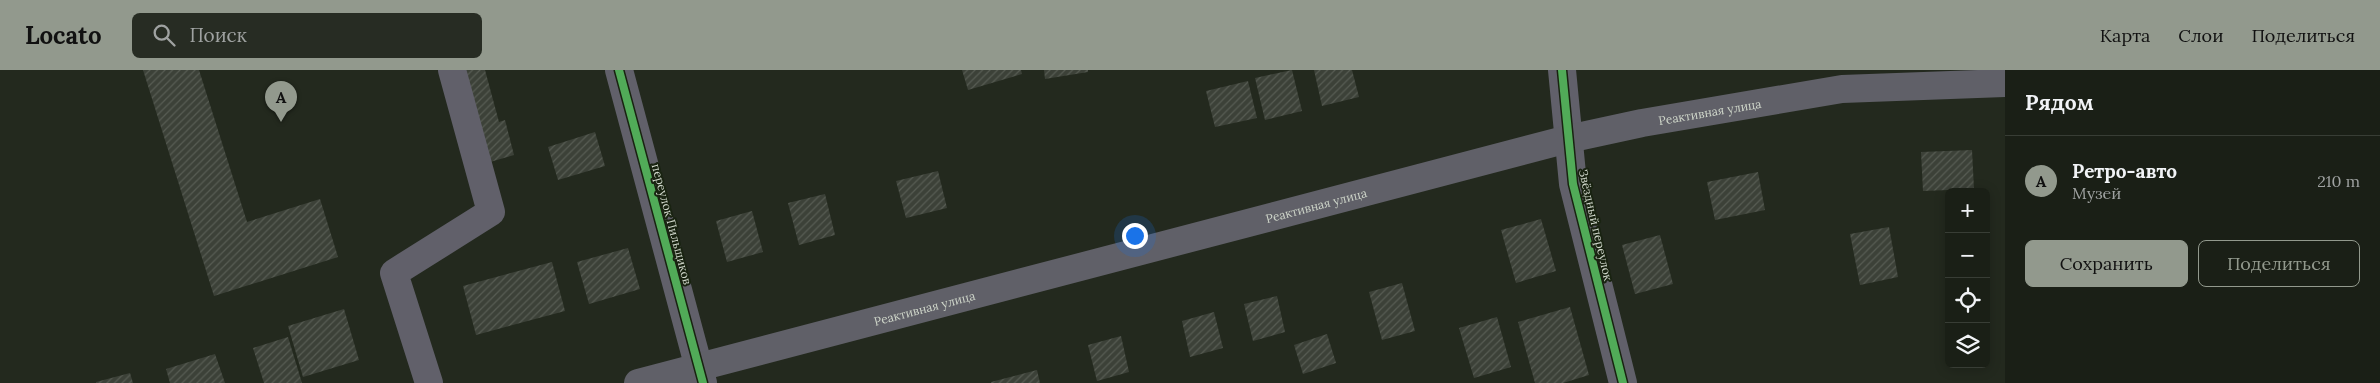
<!DOCTYPE html>
<html lang="ru">
<head>
<meta charset="utf-8">
<style>
  :root { --surface:#1a1f16; --page:#272c23; --text:#f1f3f6; --muted:#9fa2a1; --line:#383d35; --accent:#92998d }
  body { margin:0; font-family:Lora,serif; background:var(--page); color:var(--text) }
  .controls { position:absolute; right:15px; bottom:15px; display:grid; overflow:hidden; border-radius:8px; box-shadow:0 2px 12px #0003 }
  .controls button { width:45px; height:45px; display:grid; place-items:center; padding:0; border:0; border-bottom:1px solid var(--line); background:var(--surface); color:var(--text); font:25px sans-serif }
  .you { position:absolute; left:1134px; top:165px; width:18px; height:18px; margin:-12px; border:4px solid #fff; border-radius:50%; background:#1a73e8; box-shadow:0 0 0 8px #1a73e833 }
  .badge { display:grid; place-items:center; width:32px; height:32px; border-radius:50%; background:var(--accent); color:#111; font-size:16px; font-weight:700 }
  .pin { position:absolute; translate:-50% -41px; filter:drop-shadow(0 1px 2px #0008) }
  .pin::after { content:''; position:absolute; top:26px; width:18px; height:15px; background:inherit; clip-path:polygon(0 0,100% 0,50% 100%) }
  .list { margin:0; padding:0; list-style:none }
  h2 { display:flex; justify-content:space-between; align-items:center; height:65px; margin:0; padding:0 20px; font-size:21px }
  h2 small { font-size:16px; font-weight:400; color:var(--muted) }
  .list li { display:grid; grid-template-columns:32px 1fr auto; gap:15px; align-items:center; box-sizing:border-box; height:90px; padding:0 20px; border-top:1px solid var(--line) }
  .list b { display:block; font-size:19px; white-space:nowrap }
  .list p { margin:0; font-size:16px; white-space:nowrap; color:var(--muted) }
  .list em { font-size:16px; font-style:normal; color:var(--muted) }
  .actions { display:flex; gap:10px; padding:15px 20px }
  .actions a { flex:1; padding:11px 0; border:1px solid var(--accent); border-radius:8px; text-align:center; font-size:18px; color:var(--accent) }
  .actions .main { background:var(--accent); color:#111 }
  .icon { flex:none; width:28px; height:28px; fill:none; stroke:currentColor; stroke-width:2; stroke-linecap:round; stroke-linejoin:round }
  .map { position:relative; flex:none; width:2005px; height:313px; overflow:hidden }
  header { display:flex; align-items:center; gap:30px; box-sizing:border-box; height:70px; padding:0 25px; background:var(--accent); color:#111 }
  header strong { font-size:24px }
  nav { display:flex; gap:28px; margin-inline-start:auto; font-size:18px }
  .search { width:350px; height:45px; background:var(--page); display:flex; align-items:center; gap:12px; box-sizing:border-box; padding:0 18px; border-radius:8px; color:var(--muted); font-size:19px }
  main { display:flex }
  aside { flex:1; background:var(--surface) }
  .map>svg:first-child { display:block }
  .building { fill:url(#building-hatch) }
  .lines { fill:none; stroke-linecap:round; stroke-linejoin:round }
  .minor { stroke:#61606a; stroke-width:28 }
  .major { stroke:#606068; stroke-width:28 }
  .cycleway-casing { stroke:#192311; stroke-width:11 }
  .cycleway { stroke:#51ab58; stroke-width:8 }
  .labels { text-anchor:middle; dominant-baseline:central; stroke-width:4; stroke-linejoin:round; paint-order:stroke }
  .street-label { font-size:12px; fill:#ced5c9; stroke:#192311 }
</style>
</head>
<body>
<header>
<strong>Locato</strong>
<div class="search"><svg class="icon" aria-label="search" viewBox="0 0 24 24"><circle cx="10" cy="10" r="6"/><path d="M15 15l6 6"/></svg>Поиск</div>
<nav><a>Карта</a><a>Слои</a><a>Поделиться</a></nav>
</header>
<main>
<div class="map">
<svg width="2005" height="313" viewBox="0 0 2005 313">
  <defs>
    <pattern id="building-hatch" width="6" height="6" patternUnits="userSpaceOnUse" patternTransform="scale(1.25)"><rect width="6" height="6" fill="#3c4138"/><path d="M-1 1l2-2M0 6l6-6M5 7l2-2" fill="none" stroke="#575c53"/></pattern>
  </defs>
  <rect width="100%" height="100%" fill="#23291e"/>
  <path class="building" d="M143 0H199L247 152 320 129 338 187 214 226Z
    M458 0H485L499 52 505 50 514 85 483 94Z
    M962 0H1021L1022 4 968 20Z
    M1044 0H1088V2L1045 9Z
    M1292 0 1302 41 1265 50 1255 8Z
    M1314 0H1352L1359 27 1322 36Z
    M1248 11 1257 48 1215 57 1206 21Z
    M595 62 605 96 558 110 548 77Z
    M1972 80 1974 119 1923 121 1921 82Z
    M938 101 947 138 906 148 896 111Z
    M1758 102 1765 140 1715 150 1707 112Z
    M825 124 835 165 799 175 788 133Z
    M752 141 763 182 727 192 716 151Z
    M1541 149 1556 201 1516 213 1501 160Z
    M1889 157 1898 207 1860 215 1850 164Z
    M1660 165 1673 214 1635 224 1622 175Z
    M628 178 640 219 589 234 577 192Z
    M552 192 565 241 476 265 463 216Z
    M1402 213 1415 261 1382 270 1369 222Z
    M1277 226 1285 262 1253 271 1244 234Z
    M1570 237 1589 305 1563 313H1535L1518 252Z
    M344 239 359 290 303 307 288 256Z
    M1214 242 1223 278 1190 287 1182 251Z
    M1497 247 1511 297 1474 308 1459 258Z
    M1327 264 1336 293 1303 304 1294 275Z
    M1121 266 1129 302 1097 311 1088 275Z
    M288 267 302 313H264L253 278Z
    M215 284 225 313H170L166 299Z
    M1037 300 1040 313H991V312Z
    M130 303 133 313H96V312Z"/>
  <g class="lines">
    <path class="minor" d="M619 0 703 313
      M1562 0 1573 114 1623 313
      M429 313 394 203 491 142 452 0"/>
    <path class="major" id="s1" d="M638 313 1568 69 1642 53 1842 19 2005 13"/>
    <defs>
      <path id="cycleway" d="M619 0 703 313
        M1562 0 1573 114 1623 313"/>
    </defs>
    <use href="#cycleway" class="cycleway-casing"/>
    <use href="#cycleway" class="cycleway"/>
  </g>
  <g class="labels">
    <g class="street-label">
      <text stroke="none"><textPath href="#s1" startOffset="1106">Реактивная улица</textPath></text>
      <text stroke="none"><textPath href="#s1" startOffset="701">Реактивная улица</textPath></text>
      <text transform="translate(672 154) rotate(75)">переулок Пильщиков</text>
      <text transform="translate(1596 155) rotate(77)">Звёздный переулок</text>
      <text stroke="none"><textPath href="#s1" startOffset="296">Реактивная улица</textPath></text>
    </g>
  </g>
</svg>
<div class="controls">
<button>+</button>
<button>−</button>
<button><svg class="icon" aria-label="locate" viewBox="0 0 24 24"><circle cx="12" cy="12" r="6"/><path d="M12 2v4M12 18v4M2 12h4M18 12h4"/></svg></button>
<button><svg class="icon" aria-label="layers" viewBox="0 0 24 24"><path d="M12 4l9 5-9 5-9-5zM3 14l9 5 9-5"/></svg></button>
</div>
<div class="you"></div>
<div class="pin badge" style="left:281px;top:52px">A</div>
</div>
<aside>
<h2>Рядом<small></small></h2>
<ul class="list">
<li><span class="badge">A</span><div><b>Ретро-авто</b><p>Музей</p></div><em>210 m</em></li>
</ul>
<div class="actions"><a class="main">Сохранить</a><a>Поделиться</a></div>
</aside>
</main>
</body>
</html>
